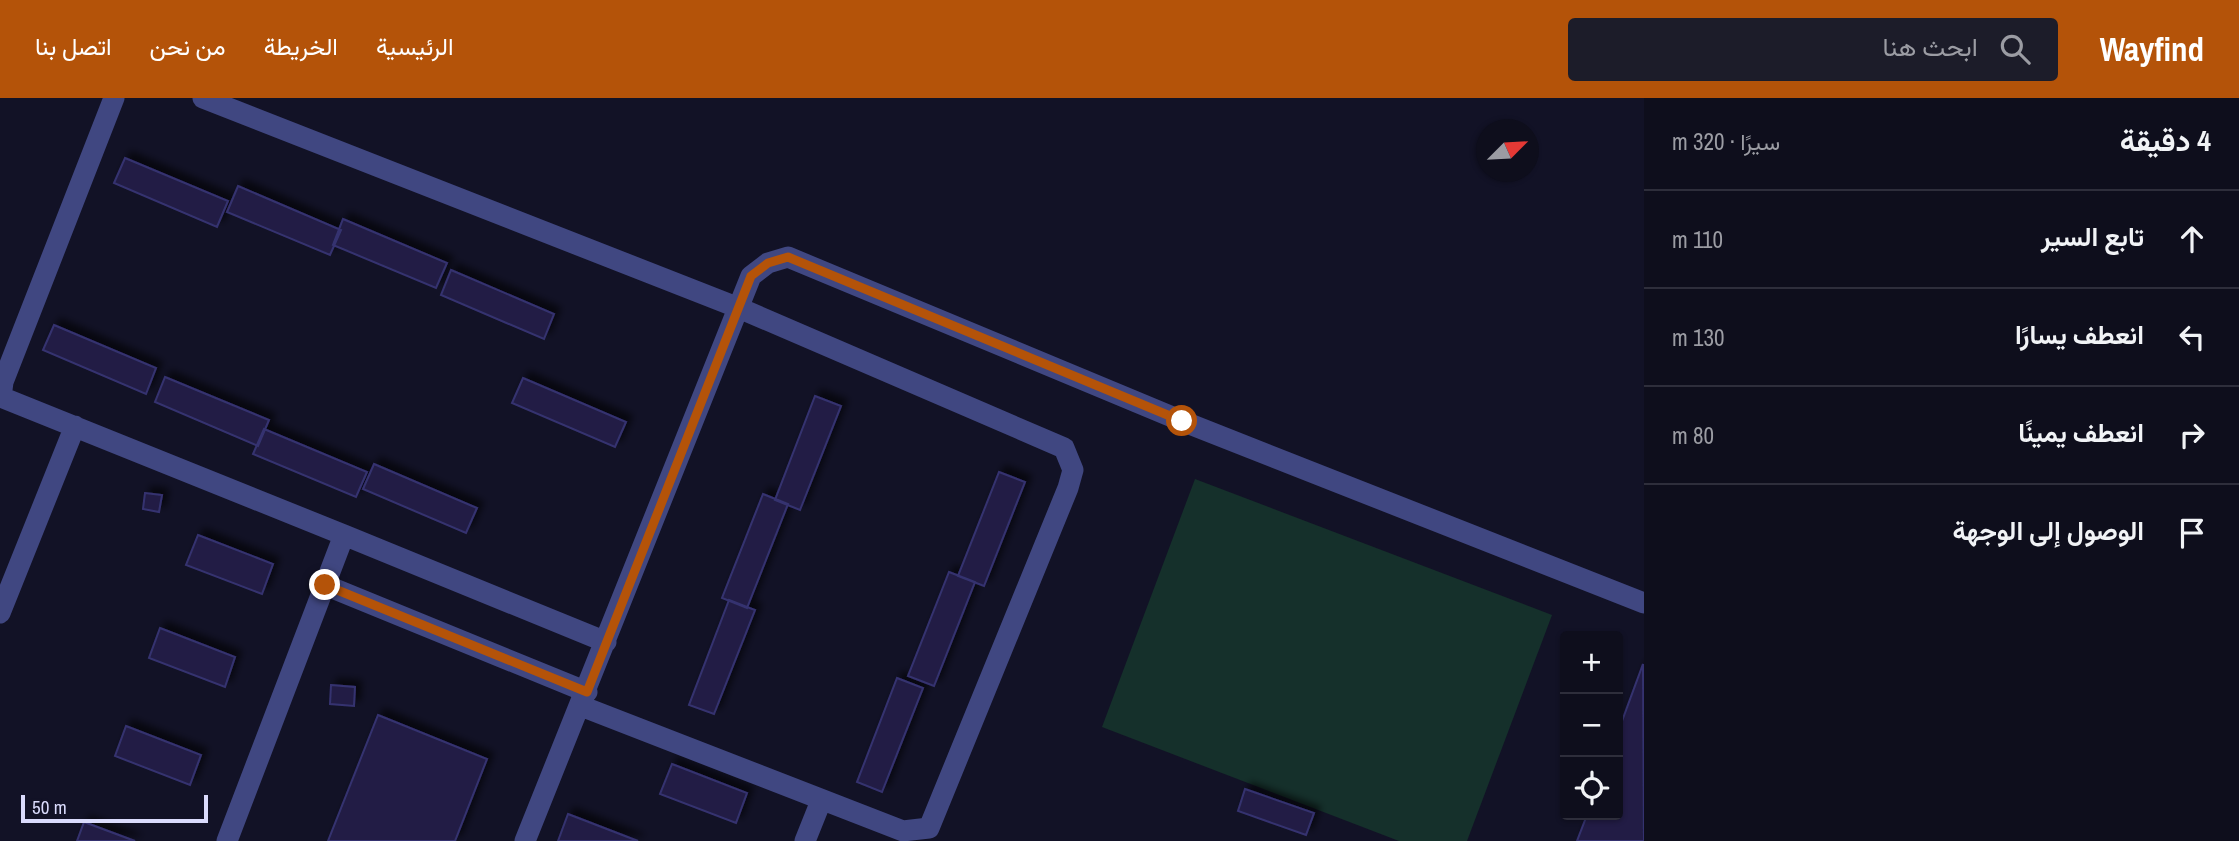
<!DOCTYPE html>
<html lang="ar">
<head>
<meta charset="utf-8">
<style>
  :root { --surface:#0e0e1c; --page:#1c1c29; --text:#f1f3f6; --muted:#9b9ca3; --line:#2e2e3b; --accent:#b45309 }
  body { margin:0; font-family:"Archivo Narrow",Vazirmatn,sans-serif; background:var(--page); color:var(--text); direction:rtl }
  .controls { position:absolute; right:21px; bottom:21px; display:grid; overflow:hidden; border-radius:7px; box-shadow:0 2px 5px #0004 }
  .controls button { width:63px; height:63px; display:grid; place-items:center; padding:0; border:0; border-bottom:2px solid var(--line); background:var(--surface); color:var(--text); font:35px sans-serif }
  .compass { position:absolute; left:1476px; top:21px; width:63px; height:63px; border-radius:50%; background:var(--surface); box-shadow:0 2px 5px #0004; rotate:66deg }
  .scale { position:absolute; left:21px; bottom:18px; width:187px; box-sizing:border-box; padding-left:7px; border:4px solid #dadbfc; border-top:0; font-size:19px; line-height:24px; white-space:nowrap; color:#dadbfc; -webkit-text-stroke:5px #121226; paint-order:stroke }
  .stop { position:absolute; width:21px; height:21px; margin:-16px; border:5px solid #b45309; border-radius:50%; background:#fff }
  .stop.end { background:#b45309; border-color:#fff; box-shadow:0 2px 7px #0008 }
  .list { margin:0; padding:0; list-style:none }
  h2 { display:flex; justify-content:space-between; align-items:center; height:91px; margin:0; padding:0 28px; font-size:30px }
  h2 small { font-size:23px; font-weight:400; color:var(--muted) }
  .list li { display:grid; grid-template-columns:46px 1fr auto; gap:21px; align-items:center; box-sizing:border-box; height:98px; padding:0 28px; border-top:2px solid var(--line) }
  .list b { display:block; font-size:26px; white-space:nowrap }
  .list em { font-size:23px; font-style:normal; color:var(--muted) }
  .icon { flex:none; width:38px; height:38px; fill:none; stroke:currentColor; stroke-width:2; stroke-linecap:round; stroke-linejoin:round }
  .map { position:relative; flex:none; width:1644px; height:743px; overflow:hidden; direction:ltr }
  header { display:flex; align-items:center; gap:42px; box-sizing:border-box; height:98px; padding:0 35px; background:var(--accent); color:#fff }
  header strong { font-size:33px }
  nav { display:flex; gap:38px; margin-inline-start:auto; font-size:24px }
  .search { width:490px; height:63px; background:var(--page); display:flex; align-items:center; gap:18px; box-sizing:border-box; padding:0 24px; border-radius:7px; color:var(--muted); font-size:26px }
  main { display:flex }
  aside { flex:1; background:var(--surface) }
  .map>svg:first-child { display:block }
  .green { fill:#15302b }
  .building { fill:#211f45; stroke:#363370; stroke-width:2; filter:url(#shadow) }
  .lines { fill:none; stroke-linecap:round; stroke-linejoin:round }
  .minor { stroke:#404781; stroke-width:21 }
  .route { stroke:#b45309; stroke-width:9 }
</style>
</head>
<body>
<header>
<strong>Wayfind</strong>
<div class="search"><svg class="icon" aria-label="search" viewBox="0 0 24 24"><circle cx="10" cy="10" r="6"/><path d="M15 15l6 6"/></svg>ابحث هنا</div>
<nav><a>الرئيسية</a><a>الخريطة</a><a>من نحن</a><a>اتصل بنا</a></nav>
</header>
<main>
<aside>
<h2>4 دقيقة<small>سيرًا · 320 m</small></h2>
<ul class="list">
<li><svg class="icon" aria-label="ahead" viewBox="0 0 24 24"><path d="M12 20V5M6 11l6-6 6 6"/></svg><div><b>تابع السير</b></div><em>110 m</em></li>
<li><svg class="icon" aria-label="left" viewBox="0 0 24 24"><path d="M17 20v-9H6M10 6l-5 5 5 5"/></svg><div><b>انعطف يسارًا</b></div><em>130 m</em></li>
<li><svg class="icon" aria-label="right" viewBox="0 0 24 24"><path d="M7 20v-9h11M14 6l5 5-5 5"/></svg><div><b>انعطف يمينًا</b></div><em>80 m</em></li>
<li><svg class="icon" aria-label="arrive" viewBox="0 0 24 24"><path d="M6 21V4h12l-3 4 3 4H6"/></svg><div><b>الوصول إلى الوجهة</b></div></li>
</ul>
</aside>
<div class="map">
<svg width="1644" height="743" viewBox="0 0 1644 743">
  <defs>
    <filter id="shadow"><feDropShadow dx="6" dy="-6" stdDeviation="3.5" flood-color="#0009"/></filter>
  </defs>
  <rect width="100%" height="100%" fill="#121226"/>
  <path class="green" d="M1195 381 1552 517 1467 743H1399L1102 629Z"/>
  <path class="building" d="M125 60 228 103 217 129 114 85Z
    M238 88 341 132 330 157 227 114Z
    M343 121 447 165 436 190 333 147Z
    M451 172 554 216 544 241 441 197Z
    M54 227 156 270 146 296 43 252Z
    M165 279 269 322 258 348 155 304Z
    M523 280 626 324 615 349 512 305Z
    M815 298 841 308 800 412 775 402Z
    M264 331 367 374 356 399 253 356Z
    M374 366 477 410 466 435 363 391Z
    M999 374 1025 384 984 488 958 478Z
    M145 395 162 397 159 414 143 411Z
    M763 396 788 406 747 510 722 500Z
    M198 437 273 466 262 496 186 467Z
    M949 474 975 484 934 588 908 578Z
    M729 502 755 512 714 616 689 607Z
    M160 530 235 559 225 589 149 560Z
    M1643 566 1644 743H1577L1587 717H1618V634Z
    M897 580 923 590 882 694 857 684Z
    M331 587 355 589 354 608 330 606Z
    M378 617 487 661 455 743H328Z
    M126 628 201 657 190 687 115 658Z
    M672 666 747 695 736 725 660 696Z
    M1245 691 1314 715 1306 737 1238 713Z
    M568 716 638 743H558Z
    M84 724 135 743H77Z"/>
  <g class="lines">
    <path class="minor" d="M114 0 3 284 1 299 344 437
      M203 0 739 210 1064 350 1073 372 1068 390 929 730 903 733 581 608
      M325 487 587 594
      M0 515 75 328
      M227 743 344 437 606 544
      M525 743 751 178 768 165 788 159 1182 323 1644 505
      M805 743 821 703"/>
  </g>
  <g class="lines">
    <path class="route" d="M325 487 587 594 751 178 768 165 788 159 1182 323"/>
  </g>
</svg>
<div class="controls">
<button>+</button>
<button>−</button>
<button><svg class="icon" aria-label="locate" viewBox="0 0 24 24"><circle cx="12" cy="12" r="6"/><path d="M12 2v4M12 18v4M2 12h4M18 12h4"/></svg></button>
</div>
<svg class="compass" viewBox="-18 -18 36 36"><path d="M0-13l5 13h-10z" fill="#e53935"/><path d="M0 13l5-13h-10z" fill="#9b9ca3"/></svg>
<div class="scale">50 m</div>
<div class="stop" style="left:1182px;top:323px"></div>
<div class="stop end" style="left:325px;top:487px"></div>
</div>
</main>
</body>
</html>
